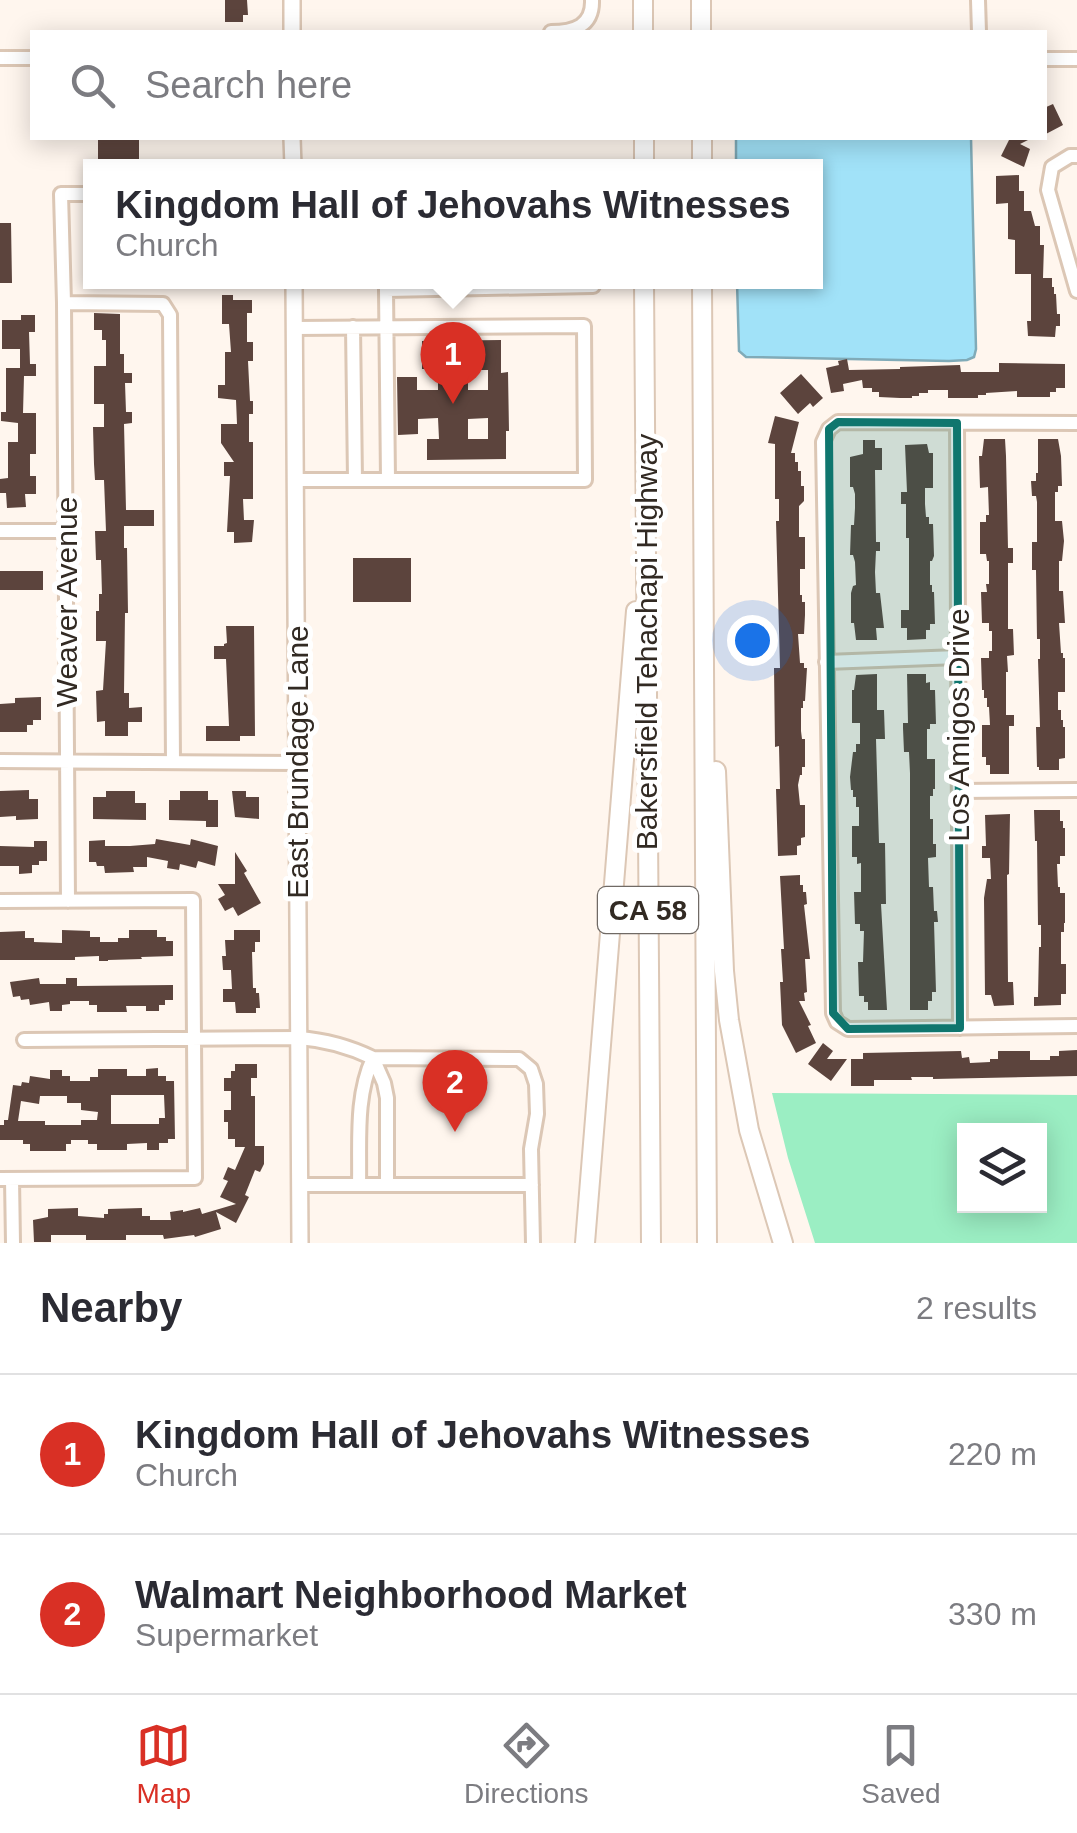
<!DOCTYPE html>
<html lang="en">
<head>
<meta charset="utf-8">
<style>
  :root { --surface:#fff; --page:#f7f7f7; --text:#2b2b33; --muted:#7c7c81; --line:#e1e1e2; --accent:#d93025 }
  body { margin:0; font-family:Helvetica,sans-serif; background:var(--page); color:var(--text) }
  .controls { position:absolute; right:30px; bottom:30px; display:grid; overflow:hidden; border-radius:0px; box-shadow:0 5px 25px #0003 }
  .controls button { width:90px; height:90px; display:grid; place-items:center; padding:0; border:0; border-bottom:2px solid var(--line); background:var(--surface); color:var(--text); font:50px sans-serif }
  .you { position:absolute; left:752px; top:640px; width:35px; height:35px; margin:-25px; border:8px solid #fff; border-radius:50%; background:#1a73e8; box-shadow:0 0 0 15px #1a73e833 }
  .badge { display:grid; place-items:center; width:65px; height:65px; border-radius:50%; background:var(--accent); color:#fff; font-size:32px; font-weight:700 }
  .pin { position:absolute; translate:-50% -82px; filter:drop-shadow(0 2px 5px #0008) }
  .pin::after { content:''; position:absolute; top:52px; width:35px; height:30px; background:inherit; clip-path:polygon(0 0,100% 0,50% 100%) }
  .popup { position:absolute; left:83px; top:159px; width:740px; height:130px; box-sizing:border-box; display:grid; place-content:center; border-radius:0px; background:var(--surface); filter:drop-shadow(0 2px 8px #0005); font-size:32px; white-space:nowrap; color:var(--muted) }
  .popup b { font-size:38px; color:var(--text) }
  .popup::after { content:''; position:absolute; left:50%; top:100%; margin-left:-20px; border:20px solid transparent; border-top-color:var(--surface) }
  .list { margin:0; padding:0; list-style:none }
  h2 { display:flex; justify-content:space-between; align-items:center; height:130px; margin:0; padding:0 40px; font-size:42px }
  h2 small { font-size:32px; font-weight:400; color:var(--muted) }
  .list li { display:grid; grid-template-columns:65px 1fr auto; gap:30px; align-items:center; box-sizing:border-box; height:160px; padding:0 40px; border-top:2px solid var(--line) }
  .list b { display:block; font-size:38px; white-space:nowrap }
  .list p { margin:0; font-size:32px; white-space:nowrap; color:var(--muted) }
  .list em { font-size:32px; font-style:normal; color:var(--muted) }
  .icon { flex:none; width:55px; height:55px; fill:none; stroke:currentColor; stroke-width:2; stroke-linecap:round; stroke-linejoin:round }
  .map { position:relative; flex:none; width:1077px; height:1243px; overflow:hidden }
  .search { position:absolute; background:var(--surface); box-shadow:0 5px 25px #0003; left:30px; right:30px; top:30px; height:110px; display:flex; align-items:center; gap:25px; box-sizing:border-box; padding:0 35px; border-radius:0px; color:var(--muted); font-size:38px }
  .sheet { height:450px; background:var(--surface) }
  nav { display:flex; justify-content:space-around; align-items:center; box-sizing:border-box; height:140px; border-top:2px solid var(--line); background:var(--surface); font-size:28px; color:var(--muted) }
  nav a { display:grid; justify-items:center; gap:5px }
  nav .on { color:var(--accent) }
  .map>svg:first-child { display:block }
  .green { fill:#9beec3; fill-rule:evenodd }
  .water { fill:#a1e2f8; stroke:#80abb8; stroke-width:2.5 }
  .building { fill:#5c443d; fill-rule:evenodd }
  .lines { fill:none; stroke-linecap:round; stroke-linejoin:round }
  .minor-casing { stroke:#dcc7b5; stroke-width:18 }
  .major-casing { stroke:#dcc7b5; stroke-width:20 }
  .highway-casing { stroke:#dcc7b5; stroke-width:22 }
  .minor { stroke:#fff; stroke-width:12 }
  .major { stroke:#fff; stroke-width:15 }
  .highway { stroke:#fff; stroke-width:18 }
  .marked { fill:#0f766e; fill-opacity:0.2; stroke:#0f766e; stroke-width:8; stroke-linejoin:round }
  .labels { text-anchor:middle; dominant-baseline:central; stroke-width:10; stroke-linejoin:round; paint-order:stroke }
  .shield { fill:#fff; stroke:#706a65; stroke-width:2.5 }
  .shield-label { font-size:28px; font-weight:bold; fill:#322a23 }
  .street-label { font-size:30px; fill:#322a23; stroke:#fff }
</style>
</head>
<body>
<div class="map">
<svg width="1077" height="1243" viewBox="0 0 1077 1243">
  <rect width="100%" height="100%" fill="#fff6ee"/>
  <path class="green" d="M772 1093 1077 1095V1243H815L788 1158ZM964 1130H1040V1206H964Z"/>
  <path class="water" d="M736 138H971L976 349 974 357 967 360 949 361 746 357 739 351 737 282H816V166H736Z"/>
  <path class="building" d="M225 0H247L248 15H243V22H225Z
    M1053 104 1063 125 1044 135V108Z
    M98 138H139V166H98Z
    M1010 138H1032L1020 144 1030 149 1024 167 1001 156Z
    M1019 175V191H1024V211H1031L1035 226H1040V245H1044L1043 278H1052V287H1054V294H1056L1057 314H1060V326H1056L1055 337 1028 336 1027 321H1031V274H1015V240L1008 239V203L996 204V176Z
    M0 223H11L12 283H0Z
    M222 295H233V300H252V313H247V342H253V361H248L250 401H253V414H249V442H253V499H243L244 520H254L252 542 234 543V532H227L230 476H224V462H234L221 443V424H237L236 400 218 398V385H225V352H231L229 324H222Z
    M94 313 120 314V354H124V373H132V383H125L126 412H132V423L124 424 126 510H154V526H124V548H127L128 613H125L124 693H129V708L142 707V722H128V736H105V721L97 722 96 691 103 690 106 641H96V611H99V594H102L101 560H96L95 531H106L104 480H95L94 464 93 427H104V404H94V366H106V340H102V330H94Z
    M21 315H35V332H29L30 364H36V376H24L23 413H36V454H30V476H36V494H25L26 507 7 508 6 493H0V479L8 478V442H18V423L1 421V412H6V368H20V349H2V320H21Z
    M501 340V373L508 372 509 431H506V459L427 460V439H439L438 418 418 419V434L398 435 397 377H417V390H438V369H422V341ZM468 370H488V390H468ZM488 418V439H468V419Z
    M847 359 849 370 900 369V367L960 365 961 372H999V363L1065 364V388H1056V392H1050V397H1017V391L986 393V395H978V398H948V390H928V393H919V396H912V398H900L879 397V392H872V388H863L862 380 843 384 844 391 831 393 826 368 839 365 838 361Z
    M801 374 823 398 813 407 810 403 798 414 780 393Z
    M775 416 799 422 791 453H795V462H798V471H801V486H804V501L799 506V537H805V569H800V595H802V602H805V615L804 634H798L800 663H804V668H807L805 701H803V708H801V731L802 739H805V767H802V775H800L798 785 800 805H805V837L801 838V845L797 846V855L778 856 776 789H780L779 746 775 747 774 668H780L776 521H779V499H775V444L768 443Z
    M984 439H1005L1006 456 1008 548H1013V563H1008V629H1013L1014 655 1007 656 1008 672H1006V715H1014V726H1009V774H990V765H986V757H982V725H990L989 707H987V698H984V690H982L981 658H989V651H992V631H989V623H982L981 592H987L986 584H989V561H987L986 554H980V522H986V515H989L988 487 980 488 979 456H982Z
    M1038 439H1058L1061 456 1062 486H1058V492H1055V521H1062L1064 541 1062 561H1059V591H1063L1065 623H1059L1061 653H1063V658H1065V692H1058V710H1061V720H1063V727H1065V758L1059 759V770H1039V767H1037L1036 727H1040L1038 659H1040V639H1037L1036 570H1032V542H1037V502L1036 496H1032L1031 481H1036V473H1038Z
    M863 440H875V448H882V470H875L876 542H880V551H876L875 572 876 593H880L884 628H876L877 640H856L854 623H851V593L853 586 856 585 855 562 853 555H850L851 525H854L855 508V494L853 487H850V457L863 454Z
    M927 444 929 453H933V488H925V504L926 517H929V524H933L934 556 932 561H930V585H932V592H934L935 624H930V630H926V639L907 640V628H901V610H909V538H906V504H901V492H907L905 445Z
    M353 558H411V602H353Z
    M0 571H43V590H0Z
    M226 626H254L255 736H240V741H206V726H229L226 659H214V646H224V644L227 643Z
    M877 674V710H884L885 739H876L879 843H885L886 904H881L887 1010H868V1002H864V996H859L858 962H863L864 931H860V924H855L854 892H861V863L857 864V857H852V826H859V807H856V797H853V790H851L850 777 853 752H856V744H860V723H852V690H854L856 675Z
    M907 674H926V683L930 682V690H935L936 724H930V729H927V759H935V789H933V796H930V819H933V844H936V857L928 858 929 887H933L934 911H937L938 922H934L936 992H932V1001H928V1010H910V773L909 752H904L903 728V723H908Z
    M41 697V720H33V725H27V732H0V704L15 703V698Z
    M29 790V799H38V819L16 820V816L0 817V791Z
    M106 791H135V803H146V820L93 819V797H106Z
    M180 791H208V800H218V827H206V821L169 820V800H180Z
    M232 791H246V797H259V819L235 817Z
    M1034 810H1060V821H1063V828H1065V856H1060V864H1057L1058 887H1060V893H1065V923H1064V932H1061V964H1066V994H1061V1005L1034 1006V997H1038L1039 947H1041V925H1038L1037 841H1035Z
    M1010 814 1009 874 1007 875 1008 982H1013L1014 1005 994 1006 991 995H985L984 898 987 879H991L990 858H982V846H986L985 815Z
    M156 839 190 845 191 839 218 846 215 866 198 861 196 868 180 864 179 870 167 868 168 861 147 857V867H133L134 872 105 873 104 866H97L96 862H89V841L105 840V846H130L155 844Z
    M34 841H47V861H39V865H32V873L19 874V866H0V846L34 847Z
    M235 852 247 871 244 873 261 903 238 916 233 907 225 911 218 899 225 895 218 884H235Z
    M800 875V885H803V892H806L807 904 804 905 810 959H805L807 992 804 993 805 1001H799L811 1025 808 1026 816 1043 796 1053 782 1025 780 982H783L781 949H784L780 876Z
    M62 930 90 931V937H100V942H118V938H129V930H157V937H166V941H173V956L141 957 142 959 108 960V961H99V956L75 957V960H0V932L25 931V938H34V942L62 943Z
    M234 930H260V942H255V952H252L253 988H256V993H259L260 1008H256V1013H236L235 1002H223V989H232L231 970H223L222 956H226L225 940H234Z
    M39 978 40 984H66V978H77V986L173 985V1000H165V1005H159V1011H146V1006H126L127 1012H97V1005H89V1001H70V1004L62 1005V1011H50L49 1002 30 1005 29 999 21 1000 20 996 13 997 10 982Z
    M823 1043 833 1051 827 1059H847L831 1081 808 1064Z
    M1077 1050V1076L933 1079V1077H911L912 1080H874V1086H851V1059H863V1053L961 1051 962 1058 969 1057 970 1063 990 1062V1059H998V1051H1030V1060H1050V1056H1059V1051Z
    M235 1064H257V1078H251V1096H255V1146H264V1164L260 1172 255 1170 245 1195 249 1197 236 1223 216 1212 221 1229 195 1237 194 1235 164 1239 163 1235H126V1240H86V1235H51V1242H34L33 1220 48 1217V1209L78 1208V1216L104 1218V1214H108V1209L142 1208V1216H150V1220H171L170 1212 183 1210V1212L200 1208 202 1214 236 1204 220 1197 228 1181 223 1179 228 1167 235 1170 245 1147H235V1139H228V1122H224V1110H231V1091H224V1078H231V1071H235Z
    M158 1068V1076H166V1081H174L175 1139H168V1143H159V1150H147V1143L127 1144V1150H97V1144H88V1140H71V1144H66V1151H30V1144H23V1140H0V1125H4V1120H8L13 1085 21 1086 22 1082 29 1083 30 1076 50 1079V1070H62V1076H70V1081H90V1077H98V1069H127V1076H146V1069ZM111 1095H164L165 1118H159V1124H111ZM40 1096H67V1103H81V1110L98 1112 97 1120H81V1125H45V1121H18L21 1101 39 1104Z"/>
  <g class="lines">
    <defs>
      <path id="minor" d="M978 0 979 32
        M551 32C574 32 593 26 592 0
        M0 58H32
        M1044 59H1077
        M1077 156H1070L1052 167 1048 190 1077 291
        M386 282V290L593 286V282
        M386 290 388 480
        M64 303 163 304 170 315 173 762
        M353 327 355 480
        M294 328 584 326 585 480H295
        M957 423 960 1028
        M1077 423 838 422 829 429 823 442 833 1013 837 1022 848 1029 1077 1026
        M0 531H65
        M826 662 958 657
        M0 761 297 763
        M959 791 1077 790
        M0 901 193 900 195 1178 0 1179
        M68 901 64 303 61 194H90
        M24 1040 299 1038C326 1040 348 1046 373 1058 355 1097 360 1142 359 1185
        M12 1179 13 1243
        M300 1185H532
        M387 1185V1098L384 1083 373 1058 519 1059 531 1069 536 1084 537 1114 531 1149 533 1243"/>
      <path id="major" d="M292 0V32
        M292 138 293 166
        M294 282 300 1243"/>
      <path id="highway" d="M643 0V32
        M701 0V32
        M644 138V166
        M702 138V166
        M644 282 651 1243
        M702 282 707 1243
        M716 771 724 971 729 1020 749 1130 783 1243
        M585 1243 636 611"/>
    </defs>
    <use href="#minor" class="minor-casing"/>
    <use href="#major" class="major-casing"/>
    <use href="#highway" class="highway-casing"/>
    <use href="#minor" class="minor"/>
    <use href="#major" class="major"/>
    <use href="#highway" class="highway"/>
  </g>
  <path class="marked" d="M838 422 957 423 960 1028 848 1029 833 1013 829 429Z"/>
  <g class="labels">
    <rect class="shield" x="598" y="887" width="100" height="46" rx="8"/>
    <g class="shield-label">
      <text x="648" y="910">CA 58</text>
    </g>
    <g class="street-label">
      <text transform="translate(66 602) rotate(-90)">Weaver Avenue</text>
      <text transform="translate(646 642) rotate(-90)">Bakersfield Tehachapi Highway</text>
      <text transform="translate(958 725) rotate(-90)">Los Amigos Drive</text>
      <text transform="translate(297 762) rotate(-90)">East Brundage Lane</text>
    </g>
  </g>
</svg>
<div class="controls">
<button><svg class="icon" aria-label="layers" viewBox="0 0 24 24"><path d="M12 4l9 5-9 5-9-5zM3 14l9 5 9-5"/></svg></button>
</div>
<div class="you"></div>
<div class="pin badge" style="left:453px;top:404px">1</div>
<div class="popup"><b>Kingdom Hall of Jehovahs Witnesses</b>Church</div>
<div class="pin badge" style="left:455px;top:1132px">2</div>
<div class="search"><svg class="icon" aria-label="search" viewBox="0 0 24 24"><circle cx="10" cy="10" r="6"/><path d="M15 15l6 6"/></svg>Search here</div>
</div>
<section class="sheet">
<h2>Nearby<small>2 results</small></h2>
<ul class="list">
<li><span class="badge">1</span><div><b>Kingdom Hall of Jehovahs Witnesses</b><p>Church</p></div><em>220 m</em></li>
<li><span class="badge">2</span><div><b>Walmart Neighborhood Market</b><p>Supermarket</p></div><em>330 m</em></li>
</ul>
</section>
<nav>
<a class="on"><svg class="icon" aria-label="map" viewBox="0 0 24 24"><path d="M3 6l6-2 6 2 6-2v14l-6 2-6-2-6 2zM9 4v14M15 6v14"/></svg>Map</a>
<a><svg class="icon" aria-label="directions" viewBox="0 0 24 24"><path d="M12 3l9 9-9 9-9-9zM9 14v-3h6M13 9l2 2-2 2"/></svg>Directions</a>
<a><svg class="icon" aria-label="saved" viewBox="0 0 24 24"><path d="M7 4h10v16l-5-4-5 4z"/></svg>Saved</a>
</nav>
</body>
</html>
